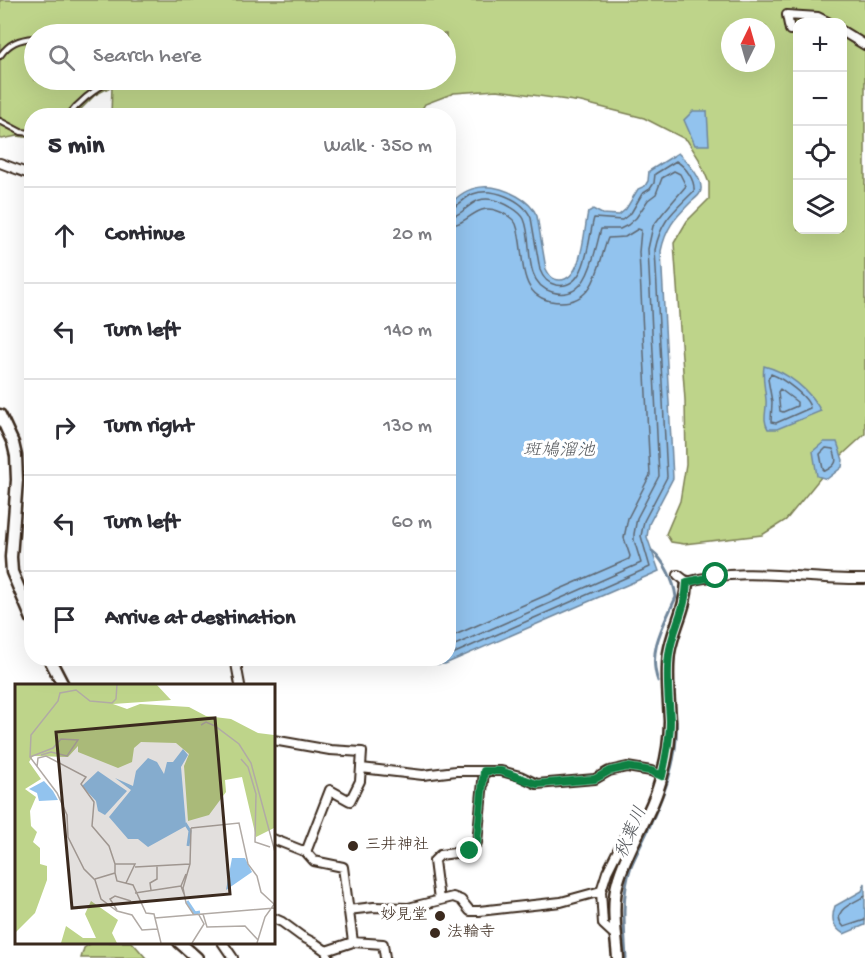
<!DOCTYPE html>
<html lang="en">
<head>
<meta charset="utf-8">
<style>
  :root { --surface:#fff; --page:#f2f2f3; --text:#2b2b33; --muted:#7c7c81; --line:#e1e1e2 }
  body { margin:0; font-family:"Gochi Hand","Klee One",sans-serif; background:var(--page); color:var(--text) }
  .controls { position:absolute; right:18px; top:18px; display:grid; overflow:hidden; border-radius:12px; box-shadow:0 6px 24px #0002 }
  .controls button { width:54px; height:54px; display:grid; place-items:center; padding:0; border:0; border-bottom:2px solid var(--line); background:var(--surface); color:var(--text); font:30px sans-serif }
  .compass { position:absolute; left:721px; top:18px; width:54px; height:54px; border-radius:50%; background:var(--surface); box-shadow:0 6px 24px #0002; rotate:5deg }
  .stop { position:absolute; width:18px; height:18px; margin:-14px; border:4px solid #0b8043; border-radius:50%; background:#fff }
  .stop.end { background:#0b8043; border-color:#fff; box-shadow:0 2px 6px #0008 }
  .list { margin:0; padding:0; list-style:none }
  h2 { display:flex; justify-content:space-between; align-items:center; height:78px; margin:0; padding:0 24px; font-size:26px }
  h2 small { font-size:20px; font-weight:400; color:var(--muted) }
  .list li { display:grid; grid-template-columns:39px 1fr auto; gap:18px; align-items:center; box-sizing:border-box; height:96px; padding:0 24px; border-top:2px solid var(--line) }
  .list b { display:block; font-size:22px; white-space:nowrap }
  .list em { font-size:20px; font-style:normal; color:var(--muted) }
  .icon { flex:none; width:33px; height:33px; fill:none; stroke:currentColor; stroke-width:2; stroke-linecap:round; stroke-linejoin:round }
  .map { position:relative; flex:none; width:865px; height:958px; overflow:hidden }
  .search { position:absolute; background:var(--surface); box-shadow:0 6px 24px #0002; left:24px; top:24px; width:432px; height:66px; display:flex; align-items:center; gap:15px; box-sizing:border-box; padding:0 21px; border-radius:33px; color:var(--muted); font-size:22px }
  .panel { position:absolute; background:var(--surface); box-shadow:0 6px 24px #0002; left:24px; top:108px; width:432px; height:558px; border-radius:24px }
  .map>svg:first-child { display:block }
  .green { fill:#bed48a; stroke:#7c7f54; stroke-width:1.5; fill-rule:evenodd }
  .water { fill:#92c3ee; stroke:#6f869b; stroke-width:1.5 }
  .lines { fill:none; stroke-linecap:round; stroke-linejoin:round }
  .shore { stroke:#5e6771; stroke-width:1.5 }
  .stream { stroke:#6f869b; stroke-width:3 }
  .service-casing { stroke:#3b2a1e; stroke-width:8 }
  .minor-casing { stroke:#3b2a1e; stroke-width:12 }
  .tertiary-casing { stroke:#3b2a1e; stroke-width:15 }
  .service { stroke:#fff; stroke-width:4 }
  .minor { stroke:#fff; stroke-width:8 }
  .tertiary { stroke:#fff; stroke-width:10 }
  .route { stroke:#0b8043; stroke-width:8 }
  .poi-dot { fill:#3b2a1e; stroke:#fff; stroke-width:2 }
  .labels { text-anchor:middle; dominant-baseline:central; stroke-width:6; stroke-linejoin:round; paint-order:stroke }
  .poi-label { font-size:16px; fill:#3b2a1e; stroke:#fff; text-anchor:start }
  .water-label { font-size:18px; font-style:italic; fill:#55585c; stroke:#fff }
  .inset-river { fill:none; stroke:#92c3ee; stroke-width:3 }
  .inset-road { fill:none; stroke:#b1aaa5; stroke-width:1.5 }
  .view { fill:#3b2a1e; fill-opacity:0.15; stroke:#3b2a1e; stroke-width:3 }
  .inset-edge { fill:none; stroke:#3b2a1e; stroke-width:3 }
</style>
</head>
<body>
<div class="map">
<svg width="865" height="958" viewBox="0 0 865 958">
  <rect width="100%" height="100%" fill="#fff"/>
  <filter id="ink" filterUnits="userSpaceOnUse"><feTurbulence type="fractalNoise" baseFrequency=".0167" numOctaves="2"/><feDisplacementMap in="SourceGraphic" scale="12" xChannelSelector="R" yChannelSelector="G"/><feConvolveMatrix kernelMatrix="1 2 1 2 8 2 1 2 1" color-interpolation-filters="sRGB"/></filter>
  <g filter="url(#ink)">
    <path class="green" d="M0 0H865V434L830 466 786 520 762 535 684 544 671 542 666 534 680 501 686 464 685 400 674 243 687 221 709 199V183L699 159 687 140 644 118 581 102 497 90 454 93 425 104 418 115H111L112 86 95 95 75 115 32 116 31 138 17 136 2 139 0 138ZM798 22H842V230H798ZM730 27H766V63H730ZM34 34H446V80H34Z
      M93 942H132L146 958H81L84 948Z"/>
    <path class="water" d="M693 111H707L709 145H695L684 120Z
      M678 153C686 160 706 181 700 193 699 196 693 200 690 203 674 219 666 228 661 251L673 478 649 524 647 537 659 571 445 664H437L430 659 448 658 449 206C467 183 492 182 517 196 526 201 533 207 537 216L546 269C549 275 552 280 560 280 583 280 584 228 588 212L593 209 602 214 619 215 626 209 638 189 645 186 648 181 649 171Z
      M764 366C788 372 809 390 821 411L777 429H768C762 419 767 411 766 400 765 388 762 379 764 366Z
      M824 442H837L843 460 842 467 827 479 817 476 813 451Z
      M865 883V925L844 934C832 927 831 918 835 906L862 891Z"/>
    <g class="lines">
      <path class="shore" d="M448 209C458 208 463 198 473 194 492 187 523 199 531 218L540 270C543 278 547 283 556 285 588 291 588 237 594 218L622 220 631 213 642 194 650 189 654 183 655 174 676 161C686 167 695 180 694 191 673 212 661 220 655 250L667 477 644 521 641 536 650 567 448 656
        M448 217C468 216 470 192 498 201 506 204 520 211 524 219 531 235 527 256 533 273 536 282 542 289 552 292 589 303 594 252 601 229H620L628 225 636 218 648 200 656 194 662 178 674 171 680 174 686 186 663 213 653 226 648 249 659 476 637 518 634 534V540L641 563 448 648
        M448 226C468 225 476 202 498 211 504 213 513 218 516 224 527 253 513 302 561 302 597 302 598 263 608 238L625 237 638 229 641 230 639 252 650 475 628 518 624 538 630 556 629 559 448 638
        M771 374C782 378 809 397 810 408L776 423 771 422 772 402 768 379Z
        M780 389 797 402V406L783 412 780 411 778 392Z
        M826 448 833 449C838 461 837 465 825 471L823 469 820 454Z
        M865 896C853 903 829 911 844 927L865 920"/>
      <path class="stream" d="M652 551C664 560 674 581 676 597 664 624 647 651 658 681
        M626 958C624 927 621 895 631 866 636 854 642 843 647 832 663 796 679 760 676 720"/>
      <defs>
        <path id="service" d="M0 56C9 43 19 39 34 38
          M68 116C80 100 94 90 111 80
          M0 121 21 132 32 133"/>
        <path id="minor" d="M790 30 787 15 818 17 828 22
          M842 31 865 45
          M0 163 32 175
          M678 575 687 582C744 566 806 580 865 579
          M235 658 240 685
          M273 740 330 750 362 752 360 781 350 801 330 790 306 852
          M361 768 423 775 456 771H501L520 776 537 784 595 779 609 771 627 767 651 771 662 776
          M273 839 306 852 314 861 343 867 353 942 383 944 385 958
          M439 900 434 861 440 855 470 851 477 843 484 771
          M348 910 374 907 408 908 453 897 461 900 470 911H479L561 902 601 891
          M273 918 282 922 301 936 316 944 326 951 328 958
          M616 936 603 924 601 891 607 872 625 836 634 833H639
          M222 942 233 958
          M326 951 353 942"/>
        <path id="tertiary" d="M0 415 13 443 16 456 17 480 11 557 12 572 32 619
          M49 658 63 685
          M179 942 197 958
          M618 958C616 933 611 905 618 881 628 844 653 813 662 775 667 758 670 739 670 721 669 698 666 675 669 653 673 628 686 609 687 582"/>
      </defs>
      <use href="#service" class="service-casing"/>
      <use href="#minor" class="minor-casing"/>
      <use href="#tertiary" class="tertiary-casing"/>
      <use href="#service" class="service"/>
      <use href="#minor" class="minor"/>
      <use href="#tertiary" class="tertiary"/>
    </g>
  </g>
  <g class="lines" filter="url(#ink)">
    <path class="route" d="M470 851 477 843 484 771H501L537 784 595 779 609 771 627 767 651 771 662 776C666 758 670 739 670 721 669 699 666 677 669 655 672 629 686 610 687 582L716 576"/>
  </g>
  <g class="poi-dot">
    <circle cx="353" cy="846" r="6"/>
    <circle cx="440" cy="916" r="6"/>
    <circle cx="435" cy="933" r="6"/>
  </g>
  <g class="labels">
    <g class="poi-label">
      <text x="365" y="846">三井神社</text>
      <text x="428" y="916" text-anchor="end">妙見堂</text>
      <text x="447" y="933">法輪寺</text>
    </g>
    <g class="water-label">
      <text x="559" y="451">斑鳩溜池</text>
      <text transform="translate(632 833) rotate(-67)">秋葉川</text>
    </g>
  </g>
  <g transform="translate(15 684)">
    <rect width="260" height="260" fill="#fff"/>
    <path d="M0 0H141L156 16 98 20 112 25 125 20 174 23 191 32 216 35 243 49 259 51V144L241 153 227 93 210 96 211 108 194 131 173 137 169 82 174 70 161 59 126 58 119 64 117 78 103 84 63 68V62L53 73 18 72 14 78 26 95 10 105 21 113 15 127 16 142 22 148 18 158 25 164V180L32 182V196L20 229 0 249ZM76 217 103 236 97 249 102 259H46L51 242 68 254H81L70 230Z" fill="#bed48a"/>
    <path d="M168 65 173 71 166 83 171 142 133 163 123 155H113L94 133 116 106 100 94 118 102 121 87 133 74 142 78 149 90 152 78H158ZM83 87 112 107 90 131 83 127 81 117 67 102ZM29 97 38 107 43 116 24 117 22 109 14 105ZM217 174H230L237 188 211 206Z" fill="#92c3ee"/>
    <path class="inset-river" d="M170 139 175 147 173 162M172 217 180 229 185 228"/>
    <path class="inset-road" d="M102 0 101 15 97 19 75 17 61 6 45 9 43 17 16 51 15 73 42 109 52 131 53 153 69 185 80 196 86 215 102 227 117 231 127 246 142 245M186 41 191 38 200 42 224 60 236 79 260 168M15 73 38 64 46 55 63 56 52 72 36 68 26 71M226 75 233 83 241 110 240 158 255 163M22 83 23 74 31 72 71 93 66 100 79 118 77 142 94 162 100 180M176 144 224 139 233 180 242 192 246 208 259 220M176 144 175 180 168 204 171 219 179 231M120 183 175 180M100 189V180H120L111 199M80 195 100 189 102 197 118 201 131 229 139 230 146 259M136 206 135 199 142 195V182M120 209 166 202M169 210 166 202 171 190M102 226 95 215 100 212 116 217M188 230 192 243 230 242 243 256M140 234 260 224M177 259 189 240 184 231M242 259 250 233 260 219"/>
    <path class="view" d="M200 34 215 210 57 224 41 48Z"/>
    <rect width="260" height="260" class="inset-edge"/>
  </g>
</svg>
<div class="controls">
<button>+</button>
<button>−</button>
<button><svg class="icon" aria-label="locate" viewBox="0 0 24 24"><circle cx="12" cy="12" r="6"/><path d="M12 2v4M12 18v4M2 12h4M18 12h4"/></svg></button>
<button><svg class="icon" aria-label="layers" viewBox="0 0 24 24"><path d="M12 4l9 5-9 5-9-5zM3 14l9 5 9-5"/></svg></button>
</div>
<svg class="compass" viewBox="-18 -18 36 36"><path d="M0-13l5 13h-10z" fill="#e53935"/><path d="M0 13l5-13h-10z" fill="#7c7c81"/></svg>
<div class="stop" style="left:716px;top:576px"></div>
<div class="stop end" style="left:470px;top:851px"></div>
<div class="search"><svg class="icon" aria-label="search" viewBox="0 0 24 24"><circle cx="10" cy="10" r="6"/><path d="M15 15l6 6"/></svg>Search here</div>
<section class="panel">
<h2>5 min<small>Walk · 350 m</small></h2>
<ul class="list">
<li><svg class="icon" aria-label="ahead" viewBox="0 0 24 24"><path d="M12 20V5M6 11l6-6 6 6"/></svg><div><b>Continue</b></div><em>20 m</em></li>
<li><svg class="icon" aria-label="left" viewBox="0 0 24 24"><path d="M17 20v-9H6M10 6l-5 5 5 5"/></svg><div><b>Turn left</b></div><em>140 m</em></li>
<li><svg class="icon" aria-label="right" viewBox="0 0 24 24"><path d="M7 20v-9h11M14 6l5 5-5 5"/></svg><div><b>Turn right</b></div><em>130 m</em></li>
<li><svg class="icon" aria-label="left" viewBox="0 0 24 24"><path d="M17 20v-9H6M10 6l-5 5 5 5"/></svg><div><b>Turn left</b></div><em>60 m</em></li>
<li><svg class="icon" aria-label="arrive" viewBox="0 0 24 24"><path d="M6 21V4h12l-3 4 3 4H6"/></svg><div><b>Arrive at destination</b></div></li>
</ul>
</section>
</div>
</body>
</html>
